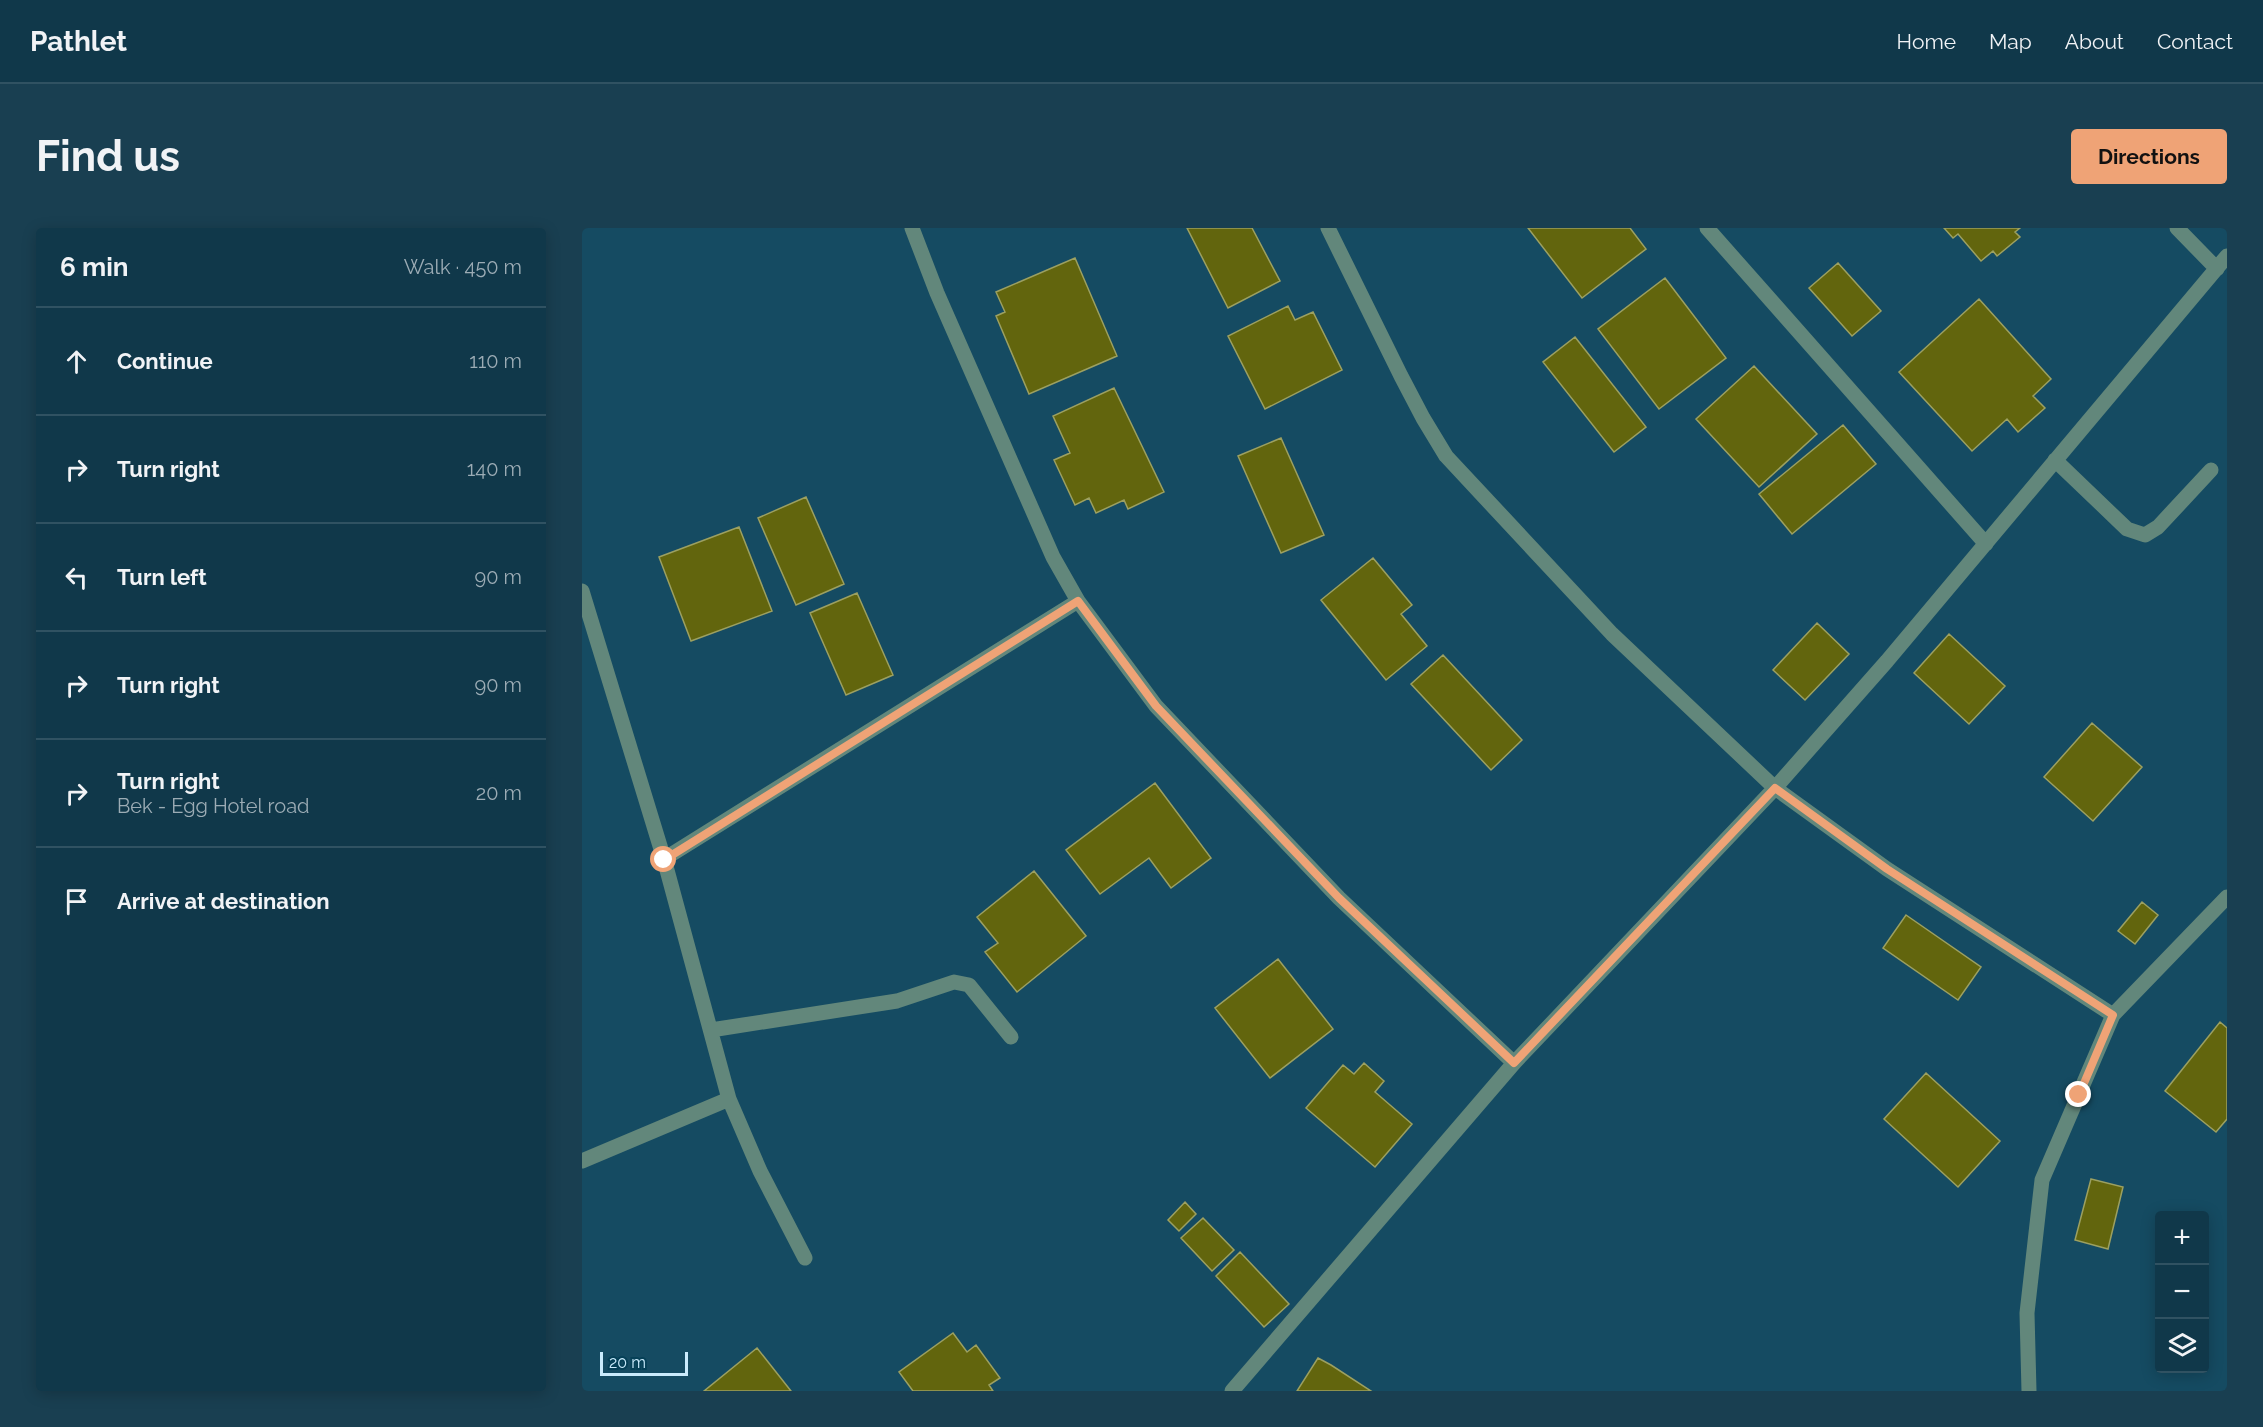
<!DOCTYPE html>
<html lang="en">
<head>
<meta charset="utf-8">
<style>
  :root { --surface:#10384a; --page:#193f51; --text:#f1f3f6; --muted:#9cacb5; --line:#305262; --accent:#efa376 }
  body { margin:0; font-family:Raleway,sans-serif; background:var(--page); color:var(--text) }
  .controls { position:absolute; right:18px; bottom:18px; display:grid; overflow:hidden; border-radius:6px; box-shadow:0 3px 15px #0003 }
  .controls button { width:54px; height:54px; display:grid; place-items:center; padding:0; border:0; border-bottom:2px solid var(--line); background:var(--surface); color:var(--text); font:30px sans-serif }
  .scale { position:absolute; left:18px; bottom:15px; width:88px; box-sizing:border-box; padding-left:6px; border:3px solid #caebfc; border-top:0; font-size:16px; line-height:21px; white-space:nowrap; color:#caebfc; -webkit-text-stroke:4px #064057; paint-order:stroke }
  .stop { position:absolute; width:18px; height:18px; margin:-14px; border:4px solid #efa376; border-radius:50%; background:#fff }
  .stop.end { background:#efa376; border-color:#fff; box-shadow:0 2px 6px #0008 }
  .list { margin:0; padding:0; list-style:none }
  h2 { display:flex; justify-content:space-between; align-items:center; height:78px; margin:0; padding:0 24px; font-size:26px }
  h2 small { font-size:20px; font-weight:400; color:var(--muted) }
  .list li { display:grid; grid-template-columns:39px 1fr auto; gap:18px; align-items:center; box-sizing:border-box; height:108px; padding:0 24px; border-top:2px solid var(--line) }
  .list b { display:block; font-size:22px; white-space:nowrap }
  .list p { margin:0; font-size:20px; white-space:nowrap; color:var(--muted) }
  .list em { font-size:20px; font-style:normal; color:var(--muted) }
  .icon { flex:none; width:33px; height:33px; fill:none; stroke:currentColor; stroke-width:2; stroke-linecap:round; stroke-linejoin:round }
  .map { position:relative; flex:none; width:1645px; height:1163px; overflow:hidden; border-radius:6px }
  header { display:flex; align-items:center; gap:36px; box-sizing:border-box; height:84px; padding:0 30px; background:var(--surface); border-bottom:2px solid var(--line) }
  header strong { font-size:28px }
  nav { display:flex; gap:33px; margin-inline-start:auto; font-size:21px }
  .intro { display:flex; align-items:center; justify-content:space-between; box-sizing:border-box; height:144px; padding:0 36px }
  h1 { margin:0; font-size:42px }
  .button { padding:15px 27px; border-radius:6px; background:var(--accent); color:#111; font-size:21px; font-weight:700 }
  main { display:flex; gap:36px; padding:0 36px }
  aside { flex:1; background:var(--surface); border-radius:6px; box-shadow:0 3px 15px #0003 }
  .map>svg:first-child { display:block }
  .building { fill:#62650d; stroke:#9ca061; stroke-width:1.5 }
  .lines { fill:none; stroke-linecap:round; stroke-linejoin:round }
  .minor { stroke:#62877b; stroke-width:15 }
  .route { stroke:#efa376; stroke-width:8 }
</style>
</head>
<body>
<header>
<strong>Pathlet</strong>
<nav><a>Home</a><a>Map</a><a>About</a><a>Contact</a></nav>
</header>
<div class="intro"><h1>Find us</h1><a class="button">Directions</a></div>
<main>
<aside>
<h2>6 min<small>Walk · 450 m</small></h2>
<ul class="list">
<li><svg class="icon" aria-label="ahead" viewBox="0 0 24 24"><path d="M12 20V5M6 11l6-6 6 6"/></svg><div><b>Continue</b></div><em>110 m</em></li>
<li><svg class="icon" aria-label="right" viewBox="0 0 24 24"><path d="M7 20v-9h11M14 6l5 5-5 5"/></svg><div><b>Turn right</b></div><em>140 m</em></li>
<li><svg class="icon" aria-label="left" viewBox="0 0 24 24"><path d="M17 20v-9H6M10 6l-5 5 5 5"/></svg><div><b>Turn left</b></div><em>90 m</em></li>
<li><svg class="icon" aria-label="right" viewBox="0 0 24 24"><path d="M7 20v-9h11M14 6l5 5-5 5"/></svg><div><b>Turn right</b></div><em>90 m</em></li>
<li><svg class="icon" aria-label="right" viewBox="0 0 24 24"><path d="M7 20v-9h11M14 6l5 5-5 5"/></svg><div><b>Turn right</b><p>Bek - Egg Hotel road</p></div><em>20 m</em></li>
<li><svg class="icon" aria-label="arrive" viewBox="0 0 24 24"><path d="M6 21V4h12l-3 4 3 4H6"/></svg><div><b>Arrive at destination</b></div></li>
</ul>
</aside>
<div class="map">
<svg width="1645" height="1163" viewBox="0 0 1645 1163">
  <rect width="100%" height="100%" fill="#154b62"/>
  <path class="building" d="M605 0H670L698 53 646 80Z
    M946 0H1048L1064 21 1000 70Z
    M1362 0H1438L1433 4 1438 9 1415 28 1411 23 1399 33 1376 6 1371 10Z
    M493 30 535 128 447 166 414 88 423 84 414 64Z
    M1256 35 1299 83 1270 108 1227 60Z
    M1083 50 1144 130 1077 181 1016 101Z
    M1397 71 1469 151 1451 168 1463 180 1436 204 1425 191 1390 223 1317 144Z
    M706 78 713 92 731 84 760 142 683 181 646 108Z
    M993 109 1064 199 1032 224 961 134Z
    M1172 138 1235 206 1177 259 1114 191Z
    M532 160 582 264 546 281 542 272 514 285 507 270 493 277 472 232 488 225 471 188Z
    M1261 197 1294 236 1210 306 1177 266Z
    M699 210 742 307 699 325 656 228Z
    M224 269 262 356 214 377 176 290Z
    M157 299 190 383 109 413 77 329Z
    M791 330 830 377 819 386 845 418 804 452 739 372Z
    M275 365 311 447 264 467 228 385Z
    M1235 395 1267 426 1223 472 1191 442Z
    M1367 406 1423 458 1387 496 1332 445Z
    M861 427 940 512 909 542 829 456Z
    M1510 495 1560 539 1511 593 1462 549Z
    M573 555 629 630 589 660 567 630 518 666 484 622Z
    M452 643 504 708 435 764 403 724 416 715 395 689Z
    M1560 674 1576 687 1553 716 1536 703Z
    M1324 687 1399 739 1376 772 1301 720Z
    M696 731 751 801 688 850 633 780Z
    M1638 794 1645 800V891L1634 904 1583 863Z
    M782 835 802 853 793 864 830 896 793 939 724 880 761 837 772 846Z
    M1344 845 1418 913 1376 959 1302 891Z
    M1509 951 1541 959 1526 1021 1493 1012Z
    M603 974 614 986 597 1003 586 992Z
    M621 990 652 1022 630 1043 599 1010Z
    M658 1024 707 1076 682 1099 634 1048Z
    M371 1105 385 1124 394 1117 418 1150 407 1157 411 1163H331L317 1144Z
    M175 1120 209 1163H122Z
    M736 1130 749 1137 789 1163H715Z"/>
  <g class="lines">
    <path class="minor" d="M330 0 355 65 471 329 496 373 574 478 757 670 932 835
      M746 0 819 148 841 190 864 228 1030 406 1193 560 1305 641 1531 787
      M1125 0 1404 316
      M1595 0 1635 41
      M1473 232 1545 301 1563 307 1576 299 1629 242
      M0 363 82 631 147 871 178 943 223 1030
      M82 631 496 373
      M129 802 315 773 372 754 387 757 429 809
      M0 933 147 871
      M650 1163 932 835 1193 560 1305 433 1645 28
      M1447 1163 1445 1085 1460 952 1531 787 1645 669"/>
  </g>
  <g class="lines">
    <path class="route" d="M82 632 496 373 574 478 757 670 932 835 1193 560 1305 641 1531 787 1497 867"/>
  </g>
</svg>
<div class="controls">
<button>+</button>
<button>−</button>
<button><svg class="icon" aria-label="layers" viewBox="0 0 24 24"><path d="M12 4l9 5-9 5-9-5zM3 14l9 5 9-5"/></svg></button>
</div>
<div class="scale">20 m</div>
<div class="stop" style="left:82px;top:632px"></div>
<div class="stop end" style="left:1497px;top:867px"></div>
</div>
</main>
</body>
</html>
